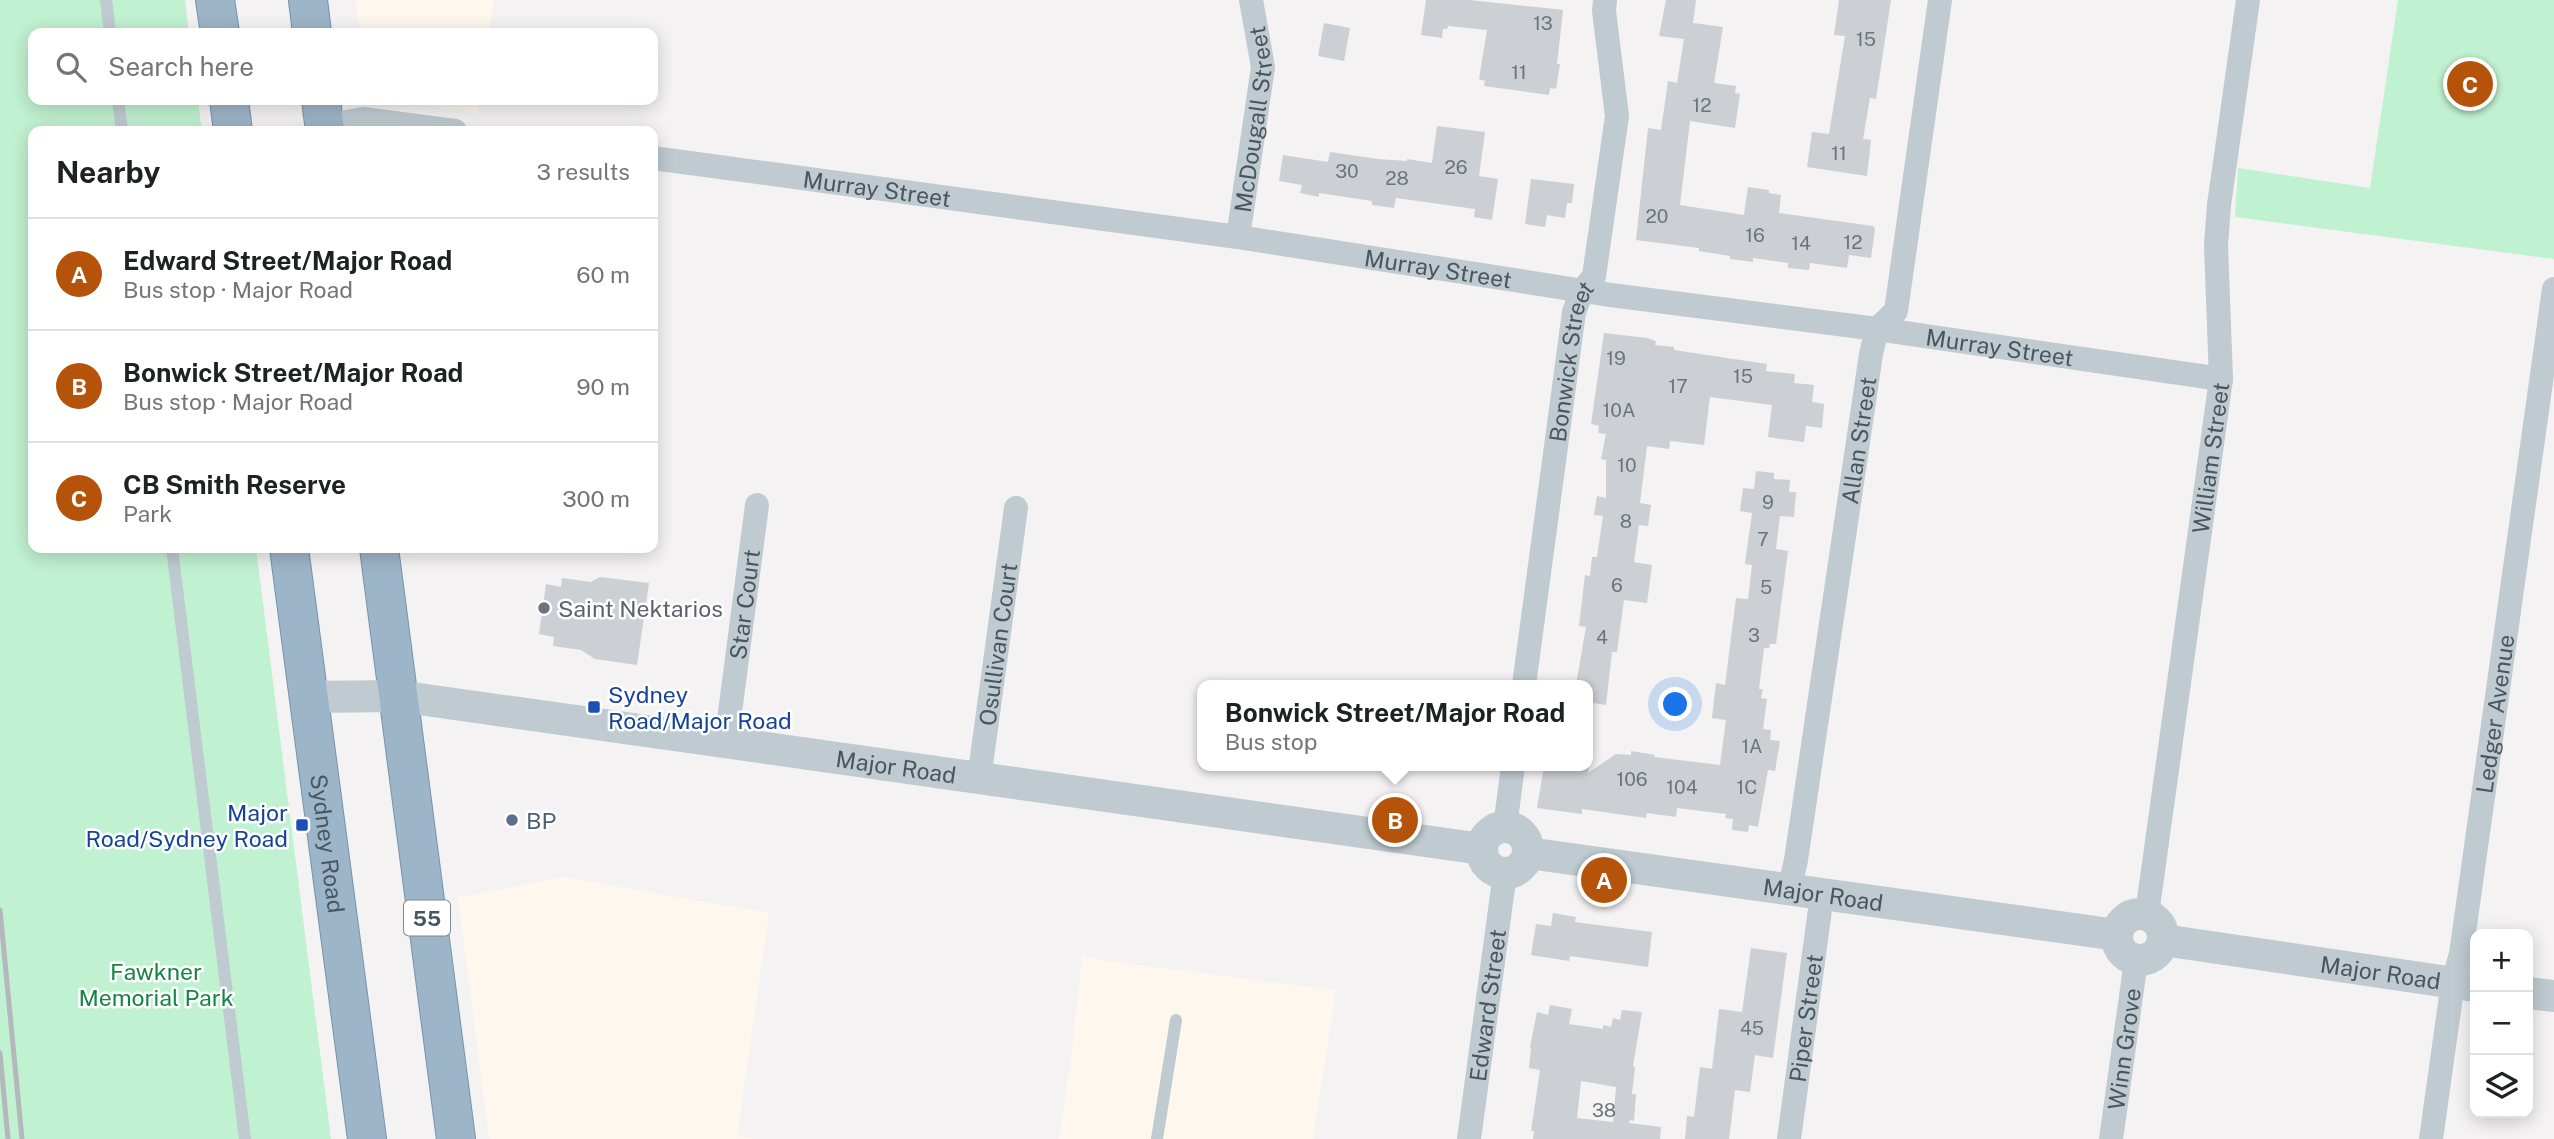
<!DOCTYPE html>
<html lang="en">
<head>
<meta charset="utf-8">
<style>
  :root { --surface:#fff; --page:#f6f6f6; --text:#202124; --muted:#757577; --line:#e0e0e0; --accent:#b45309 }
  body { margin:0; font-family:"Public Sans",sans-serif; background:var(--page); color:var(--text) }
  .controls { position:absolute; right:21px; bottom:21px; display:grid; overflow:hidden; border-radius:14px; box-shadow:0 4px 18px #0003 }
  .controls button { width:63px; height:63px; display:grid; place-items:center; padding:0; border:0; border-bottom:2px solid var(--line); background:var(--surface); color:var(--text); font:35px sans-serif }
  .you { position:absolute; left:1676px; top:705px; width:24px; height:24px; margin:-18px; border:5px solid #fff; border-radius:50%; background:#1a73e8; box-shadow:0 0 0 10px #1a73e833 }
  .badge { display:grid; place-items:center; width:46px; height:46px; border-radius:50%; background:var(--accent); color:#fff; font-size:23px; font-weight:700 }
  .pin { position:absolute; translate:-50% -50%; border:4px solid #fff; box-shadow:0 2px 7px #0006 }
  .popup { position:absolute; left:1197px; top:680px; width:396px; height:91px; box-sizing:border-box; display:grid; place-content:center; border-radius:14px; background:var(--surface); filter:drop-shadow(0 2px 5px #0005); font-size:23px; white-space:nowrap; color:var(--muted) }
  .popup b { font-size:26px; color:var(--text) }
  .popup::after { content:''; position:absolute; left:50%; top:100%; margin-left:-14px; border:14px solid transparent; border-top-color:var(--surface) }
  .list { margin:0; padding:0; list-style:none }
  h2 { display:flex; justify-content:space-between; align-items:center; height:91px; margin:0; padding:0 28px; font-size:30px }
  h2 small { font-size:23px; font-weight:400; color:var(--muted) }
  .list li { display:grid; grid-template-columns:46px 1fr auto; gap:21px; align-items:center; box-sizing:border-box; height:112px; padding:0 28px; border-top:2px solid var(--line) }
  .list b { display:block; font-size:26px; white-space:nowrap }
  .list p { margin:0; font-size:23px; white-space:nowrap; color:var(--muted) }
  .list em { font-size:23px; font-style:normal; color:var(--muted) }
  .icon { flex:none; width:38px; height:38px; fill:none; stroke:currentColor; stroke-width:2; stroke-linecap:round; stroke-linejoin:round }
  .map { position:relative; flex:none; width:2554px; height:1139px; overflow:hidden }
  .search { position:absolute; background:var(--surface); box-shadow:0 4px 18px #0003; left:28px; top:28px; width:630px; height:77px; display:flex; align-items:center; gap:18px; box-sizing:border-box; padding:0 24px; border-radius:14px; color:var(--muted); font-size:26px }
  .panel { position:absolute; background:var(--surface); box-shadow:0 4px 18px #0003; left:28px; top:126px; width:630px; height:427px; border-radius:14px }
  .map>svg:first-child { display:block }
  .commercial { fill:#fdf7ed }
  .green { fill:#c0f1d0 }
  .building { fill:#cccfd4; fill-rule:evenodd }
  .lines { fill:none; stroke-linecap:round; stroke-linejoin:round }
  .trunk-casing { stroke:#7493ad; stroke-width:40 }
  .service { stroke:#bfcad1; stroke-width:12 }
  .minor { stroke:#bfcad1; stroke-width:24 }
  .tertiary { stroke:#bfcad1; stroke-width:32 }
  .trunk { stroke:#9db5c8; stroke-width:38 }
  .rail { stroke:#b4b7bc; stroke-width:5 }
  .worship-dot { fill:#6b7280; stroke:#fff; stroke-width:2.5 }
  .transit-dot { fill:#1a4fb4; stroke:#fff; stroke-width:2.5 }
  .service-dot { fill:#5c6f8a; stroke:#fff; stroke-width:2.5 }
  .labels { text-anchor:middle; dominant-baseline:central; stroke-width:5; stroke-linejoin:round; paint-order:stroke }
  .number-label { font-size:19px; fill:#6a747d }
  .shield { fill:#fff; stroke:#808990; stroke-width:2 }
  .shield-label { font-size:21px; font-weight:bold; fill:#495660 }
  .street-label { font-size:23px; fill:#495660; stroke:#fff }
  .worship-label { font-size:23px; fill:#5b616d; stroke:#fff; text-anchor:start }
  .transit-label { font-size:23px; fill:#164399; stroke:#fff; text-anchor:start }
  .service-label { font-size:23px; fill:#4e5e75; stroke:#fff; text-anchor:start }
  .park-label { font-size:23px; fill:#158546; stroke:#fff }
</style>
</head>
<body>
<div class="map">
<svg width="2554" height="1139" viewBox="0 0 2554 1139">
  <rect width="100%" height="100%" fill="#f4f2f2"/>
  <path class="commercial" d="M355 0H494L489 33H360Z
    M386 100H480L478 113Z
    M563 877 769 913 737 1136 756 1139H489L458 898Z
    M1082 955 1106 961 1336 990 1313 1139H1059L1072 1051Z"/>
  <path class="green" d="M0 0H185L189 33H33V100H198L202 131H33V548H256L331 1139H0Z
    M2398 0H2554V259L2235 217 2238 168 2370 188Z"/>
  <path class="building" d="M1426 0H1469L1563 10 1557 64H1560L1556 89 1550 88 1549 95 1484 86 1485 81 1479 79 1487 30 1448 26 1447 29H1443L1442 38 1421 35Z
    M1666 0H1696L1693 23 1723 27 1714 83 1736 86 1735 93 1740 94 1735 128 1690 121 1680 205 1744 215 1748 187 1769 190V193L1781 195 1779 213 1873 226 1875 229 1871 258 1849 255 1847 268 1810 263 1809 270 1788 268V263L1753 258V262L1730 259V256L1699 251V248L1636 240 1648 128 1661 130 1668 81 1677 83 1684 39 1659 36Z
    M1839 0H1891L1876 99 1870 98 1863 139 1871 140 1867 176 1807 167 1812 132 1829 134 1845 36 1834 35Z
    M1324 23 1350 28 1344 61 1318 56Z
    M1437 126 1485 132 1479 176 1498 179 1492 220 1474 217 1475 209 1396 198 1394 208 1372 205V201L1319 193V197L1300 193 1302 185 1279 181 1283 155 1328 162 1330 152 1378 159 1407 161V159L1432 163Z
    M1531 179 1574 184 1572 203H1567L1565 218 1547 215 1545 227 1525 224Z
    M1604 333 1647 338 1656 341 1655 345 1674 347V350L1767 364 1766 371 1795 374 1794 383 1814 385 1812 402 1824 404 1822 428 1806 426 1804 442 1768 437 1772 405 1710 397 1704 445 1670 441 1669 449 1647 446 1640 503 1651 505 1648 526 1639 525 1634 562 1652 565 1647 603 1624 600 1617 652H1612L1606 705 1587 702V685H1576L1586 627 1579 626 1585 575 1590 576 1592 557H1597L1603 516 1594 515 1597 496 1606 498V460L1601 459 1606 434 1598 433 1599 426 1591 424Z
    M1756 471 1774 473V479L1790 480 1789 492H1796L1794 517 1780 516 1776 549 1788 551 1776 644H1770L1769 648H1764L1759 689H1763L1761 698 1767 699 1763 729 1771 730 1770 740 1780 741 1775 771 1768 770 1758 827 1749 825 1748 832 1732 830 1733 819 1725 818 1726 814 1677 808 1676 817 1647 813 1646 818 1582 809V814L1537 808 1544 766H1589L1588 773 1616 754 1631 755V751L1655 755 1654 757 1720 765 1726 720 1712 718 1716 683 1725 685 1736 598 1748 599 1752 565 1745 564 1752 513 1740 511 1743 488 1754 489Z
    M600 577 649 583 637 665 595 659 581 650 553 646 554 637 539 634 546 584 561 587 562 578 591 582Z
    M1553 913 1576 917 1575 922 1652 932 1648 967 1570 956 1569 961 1531 955 1536 924 1551 926Z
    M1751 948 1787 953 1773 1058 1755 1055 1750 1092 1735 1090 1729 1139H1685L1687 1116 1694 1117 1700 1067 1712 1069 1719 1009 1742 1012Z
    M1550 1005 1572 1009 1569 1024 1603 1029V1025L1611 1027 1613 1018 1620 1020 1622 1010 1642 1012 1633 1066 1635 1067 1632 1094H1636L1634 1121 1630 1120 1629 1123 1661 1127 1660 1139H1533L1534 1131H1531L1540 1070 1529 1068 1531 1049 1530 1047 1537 1012 1548 1015ZM1581 1081 1616 1087 1613 1122 1577 1118Z"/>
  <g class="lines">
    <defs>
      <g id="trunk">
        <path d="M215 0 220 33"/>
        <path d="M308 0 312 33"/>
        <path d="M229 100 233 131"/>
        <path d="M321 100 325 131"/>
        <path id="s15" d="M289 548 367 1139"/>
        <path d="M379 548 456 1139"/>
      </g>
    </defs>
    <use href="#trunk" class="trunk-casing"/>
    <path class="service" d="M106 0 110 33
      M118 100 122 131
      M172 548 245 1139
      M1157 1139 1176 1020"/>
    <g class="minor">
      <path d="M324 126 363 119 455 131"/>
      <path id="s1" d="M653 158 1238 237 1603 294 1877 329 2221 379"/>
      <path id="s2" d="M1238 237 1263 67 1251 0"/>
      <path id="s3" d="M1524 685 1574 312 1582 291 1594 276 1617 116 1604 11 1605 0"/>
      <path id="s4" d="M726 743 757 505"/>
      <path id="s5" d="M979 779 1016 508"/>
      <path d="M1505 827 1513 766"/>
      <path id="s6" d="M1789 890 1796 860 1871 354 1877 329 1896 311 1940 0"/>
      <path id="s7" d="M2145 915 2148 907 2221 379 2216 245 2219 205 2248 0"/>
      <path id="s8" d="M1469 1139 1505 873"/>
      <path id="s9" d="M1789 1139 1822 895"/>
      <path id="s10" d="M2111 1139 2135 968 2133 960"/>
      <path id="s11" d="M2431 1139 2453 982 2461 954 2554 289"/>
    </g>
    <g class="tertiary">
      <path id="s12" d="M309 697 398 696 1482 849"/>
      <circle cx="1505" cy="850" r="23"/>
      <path id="s13" d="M1528 853 2117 935"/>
      <circle cx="2140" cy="937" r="23"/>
      <path id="s14" d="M2163 940 2475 986"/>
      <path d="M2528 993 2554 996"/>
    </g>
    <use href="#trunk" class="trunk"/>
    <path class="rail" d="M0 910 22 1139
      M0 1053 8 1139"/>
  </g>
  <circle class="worship-dot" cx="544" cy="608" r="7"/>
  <g class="transit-dot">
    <rect x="587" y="700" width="14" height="14" rx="3.5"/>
    <rect x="295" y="818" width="14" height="14" rx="3.5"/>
  </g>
  <circle class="service-dot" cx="512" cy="820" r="7"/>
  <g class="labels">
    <g class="number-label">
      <text x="1543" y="23">13</text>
      <text x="1866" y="39">15</text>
      <text x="1519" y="72">11</text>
      <text x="1702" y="105">12</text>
      <text x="1839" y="153">11</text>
      <text x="1456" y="167">26</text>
      <text x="1347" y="171">30</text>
      <text x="1397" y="178">28</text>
      <text x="1657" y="216">20</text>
      <text x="1755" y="235">16</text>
      <text x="1853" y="242">12</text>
      <text x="1801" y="243">14</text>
      <text x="1616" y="358">19</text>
      <text x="1743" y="376">15</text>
      <text x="1678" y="386">17</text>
      <text x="1619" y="410">10A</text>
      <text x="1627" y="465">10</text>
      <text x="1768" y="502">9</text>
      <text x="1626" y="521">8</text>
      <text x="1763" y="539">7</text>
      <text x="1617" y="585">6</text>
      <text x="1766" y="587">5</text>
      <text x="1754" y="635">3</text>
      <text x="1602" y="637">4</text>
      <text x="1752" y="746">1A</text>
      <text x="1632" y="779">106</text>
      <text x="1682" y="787">104</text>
      <text x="1747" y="787">1C</text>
      <text x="1752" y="1028">45</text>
      <text x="1604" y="1110">38</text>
    </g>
    <rect class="shield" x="404" y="900.5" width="46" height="35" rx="5"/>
    <g class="shield-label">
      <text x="427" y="918">55</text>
    </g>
    <g class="street-label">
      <text stroke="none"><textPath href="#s2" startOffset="119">McDougall Street</textPath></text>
      <text stroke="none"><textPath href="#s1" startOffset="226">Murray Street</textPath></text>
      <text stroke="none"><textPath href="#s1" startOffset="793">Murray Street</textPath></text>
      <text stroke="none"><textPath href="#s1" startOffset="1360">Murray Street</textPath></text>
      <text stroke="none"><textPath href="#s3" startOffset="327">Bonwick Street</textPath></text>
      <text stroke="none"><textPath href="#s6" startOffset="455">Allan Street</textPath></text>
      <text stroke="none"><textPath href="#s7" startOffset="462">William Street</textPath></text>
      <text stroke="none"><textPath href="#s4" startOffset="140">Star Court</textPath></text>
      <text stroke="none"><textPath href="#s5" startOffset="136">Osullivan Court</textPath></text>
      <text stroke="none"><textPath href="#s11" startOffset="430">Ledger Avenue</textPath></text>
      <text stroke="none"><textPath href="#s12" startOffset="592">Major Road</textPath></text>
      <text stroke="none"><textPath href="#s15" startOffset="298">Sydney Road</textPath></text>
      <text stroke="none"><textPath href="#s13" startOffset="298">Major Road</textPath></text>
      <text stroke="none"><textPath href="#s14" startOffset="220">Major Road</textPath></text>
      <text stroke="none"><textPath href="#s8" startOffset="135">Edward Street</textPath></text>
      <text stroke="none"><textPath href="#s9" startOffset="122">Piper Street</textPath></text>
      <text stroke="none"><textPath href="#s10" startOffset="91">Winn Grove</textPath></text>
    </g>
    <g class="worship-label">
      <text x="558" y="608">Saint Nektarios</text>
    </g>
    <g class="transit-label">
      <text x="608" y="694">Sydney<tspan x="608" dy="26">Road/Major Road</tspan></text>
      <text x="288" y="812" text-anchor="end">Major<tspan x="288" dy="26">Road/Sydney Road</tspan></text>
    </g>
    <g class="service-label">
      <text x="526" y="820">BP</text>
    </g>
    <g class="park-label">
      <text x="156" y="971">Fawkner<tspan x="156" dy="26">Memorial Park</tspan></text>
    </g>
  </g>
</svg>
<div class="controls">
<button>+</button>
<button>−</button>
<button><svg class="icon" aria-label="layers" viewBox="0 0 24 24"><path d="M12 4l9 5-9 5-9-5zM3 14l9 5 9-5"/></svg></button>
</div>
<div class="you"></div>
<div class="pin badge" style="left:1604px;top:880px">A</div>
<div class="pin badge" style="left:1395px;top:820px">B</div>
<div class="popup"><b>Bonwick Street/Major Road</b>Bus stop</div>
<div class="pin badge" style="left:2470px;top:84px">C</div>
<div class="search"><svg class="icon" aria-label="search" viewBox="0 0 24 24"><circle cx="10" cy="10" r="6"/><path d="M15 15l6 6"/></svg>Search here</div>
<section class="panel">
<h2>Nearby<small>3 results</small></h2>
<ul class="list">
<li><span class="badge">A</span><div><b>Edward Street/Major Road</b><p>Bus stop · Major Road</p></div><em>60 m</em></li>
<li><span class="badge">B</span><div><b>Bonwick Street/Major Road</b><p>Bus stop · Major Road</p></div><em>90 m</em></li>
<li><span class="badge">C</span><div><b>CB Smith Reserve</b><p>Park</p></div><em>300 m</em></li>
</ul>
</section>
</div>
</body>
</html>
